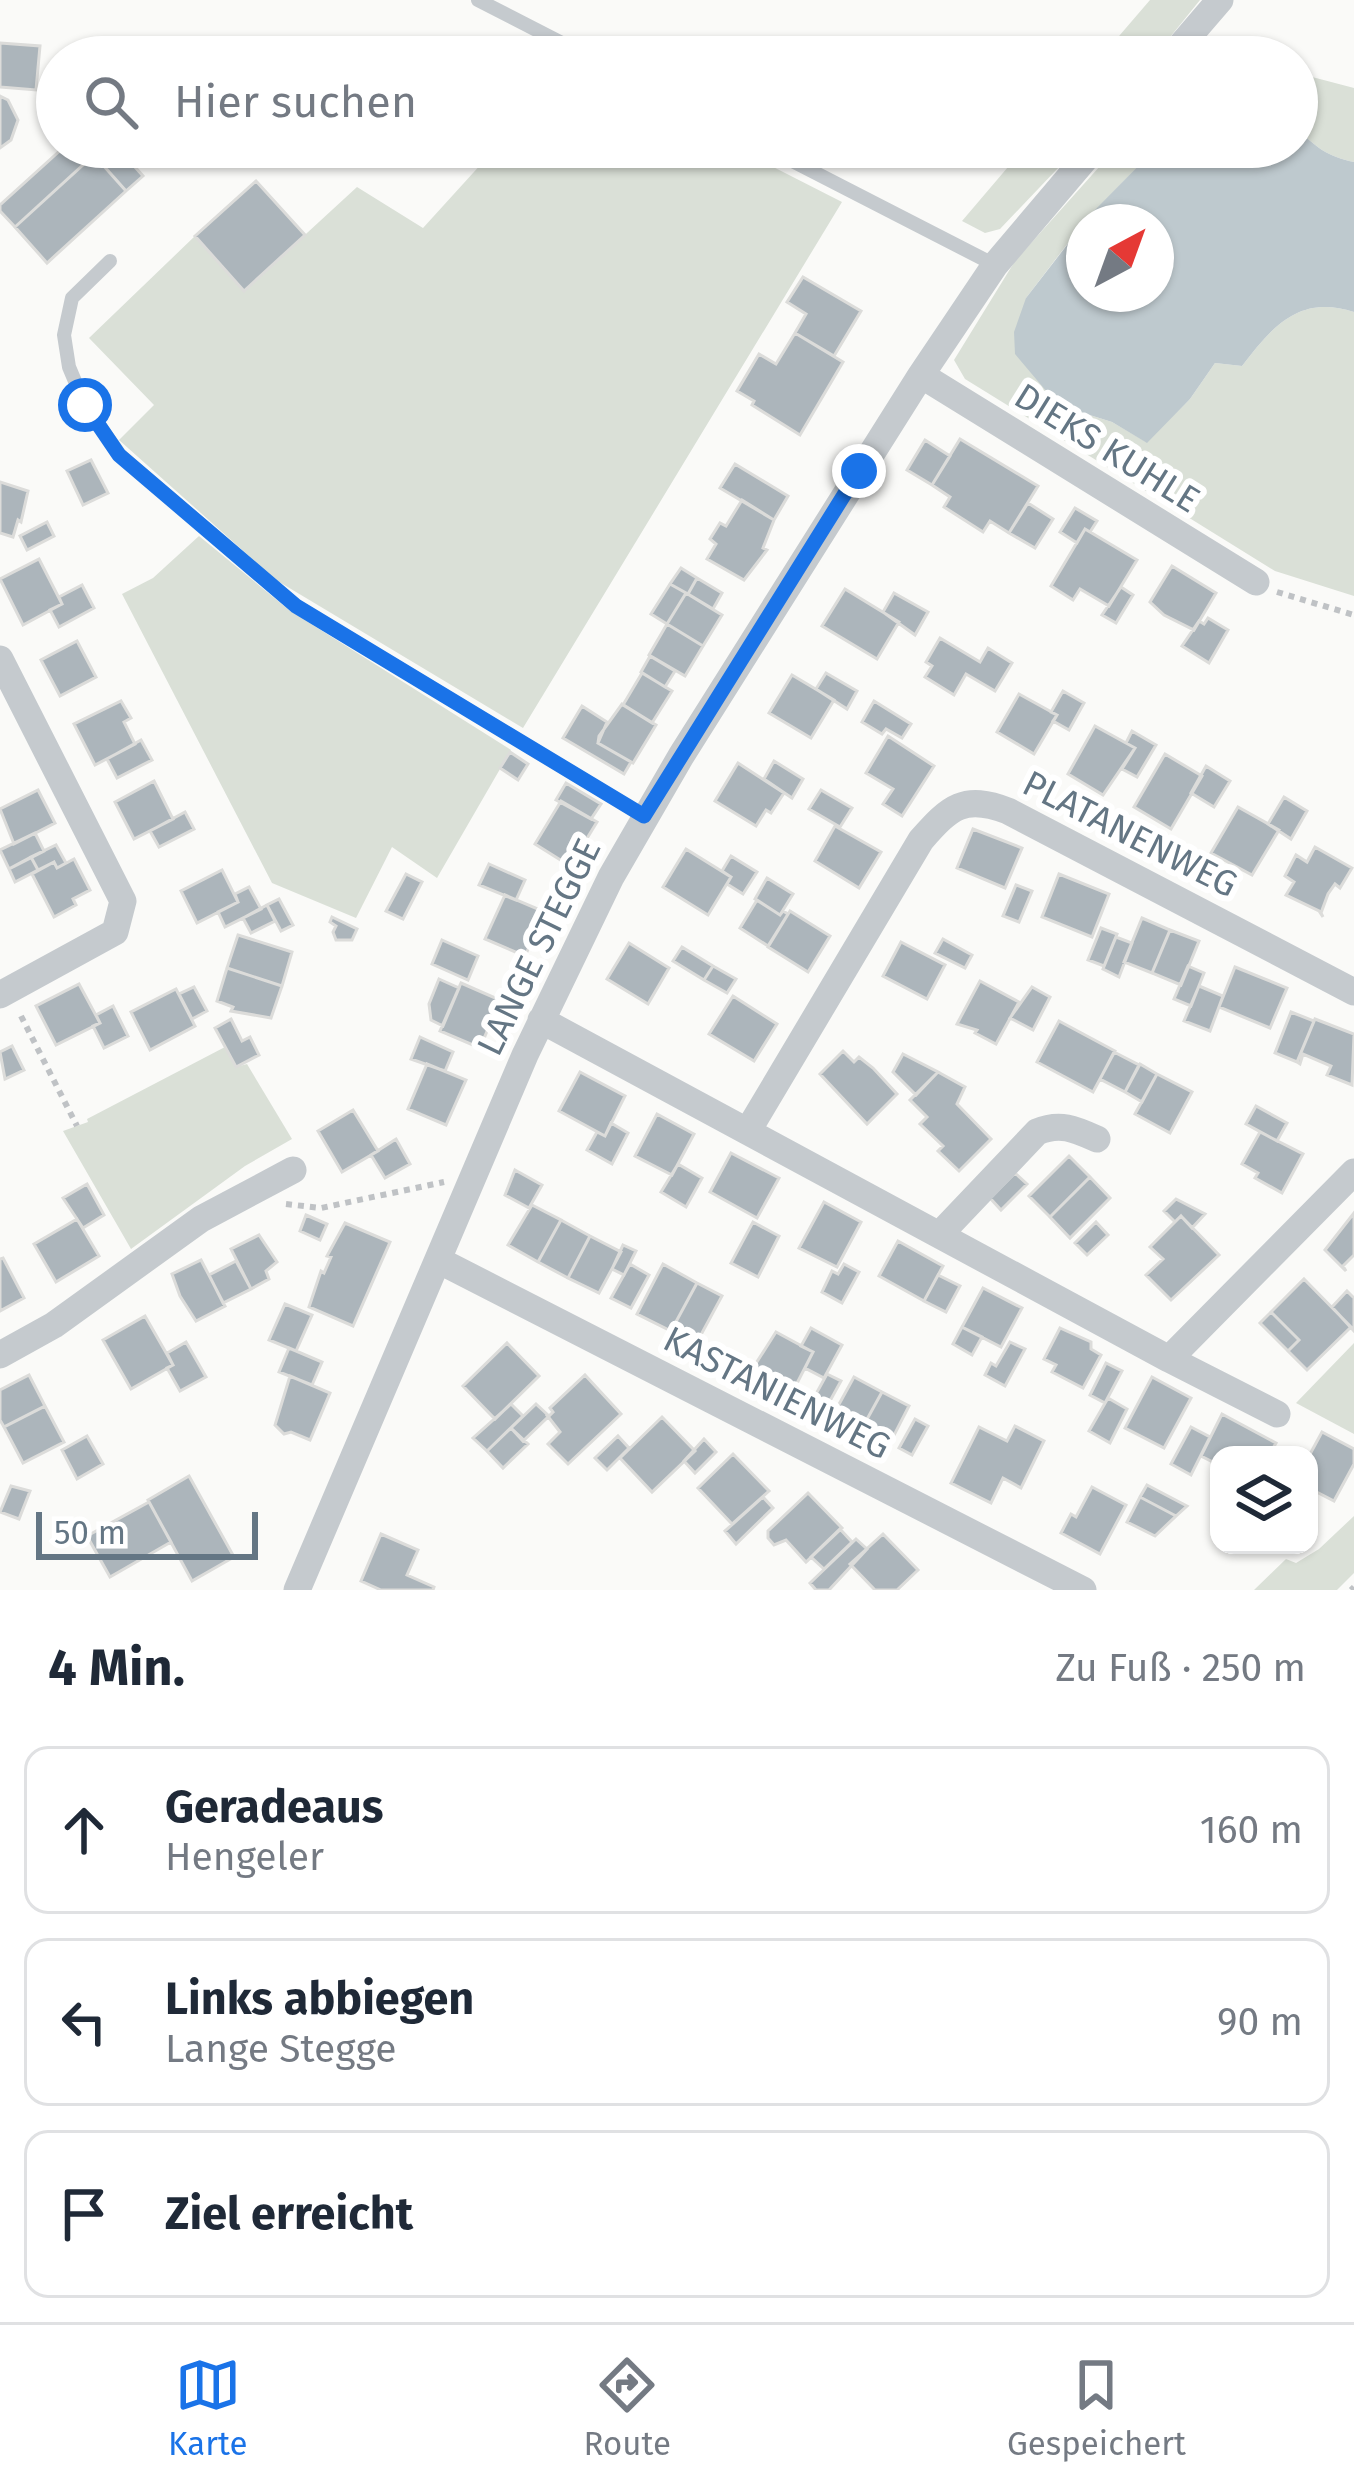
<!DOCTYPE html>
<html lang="de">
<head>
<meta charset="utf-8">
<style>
  :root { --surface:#fff; --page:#f2f2f3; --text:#1f2937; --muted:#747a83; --line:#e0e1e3; --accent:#1a73e8 }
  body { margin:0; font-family:"Fira Sans",sans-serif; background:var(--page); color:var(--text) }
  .controls { position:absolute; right:36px; bottom:36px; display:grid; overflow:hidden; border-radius:24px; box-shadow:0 3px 9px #0004 }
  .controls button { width:108px; height:108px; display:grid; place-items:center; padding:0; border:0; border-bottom:3px solid var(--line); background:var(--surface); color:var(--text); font:60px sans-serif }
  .compass { position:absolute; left:1066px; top:204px; width:108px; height:108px; border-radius:50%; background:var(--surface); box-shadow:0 3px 9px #0004; rotate:41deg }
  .scale { position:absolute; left:36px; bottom:30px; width:222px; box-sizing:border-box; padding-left:12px; border:6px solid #647684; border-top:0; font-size:33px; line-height:42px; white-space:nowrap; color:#647684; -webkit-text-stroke:9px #fff; paint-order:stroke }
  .stop { position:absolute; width:36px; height:36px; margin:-27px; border:9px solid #1a73e8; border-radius:50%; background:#fff }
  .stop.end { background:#1a73e8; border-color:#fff; box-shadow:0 3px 12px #0008 }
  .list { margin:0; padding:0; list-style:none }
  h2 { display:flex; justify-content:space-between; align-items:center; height:156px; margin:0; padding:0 48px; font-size:51px }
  h2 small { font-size:39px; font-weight:400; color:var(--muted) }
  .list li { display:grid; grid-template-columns:78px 1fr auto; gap:36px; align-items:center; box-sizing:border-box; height:168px; margin:0 24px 24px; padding:0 24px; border:3px solid var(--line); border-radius:24px }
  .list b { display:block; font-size:45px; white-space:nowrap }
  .list p { margin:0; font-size:39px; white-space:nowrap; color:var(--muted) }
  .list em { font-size:39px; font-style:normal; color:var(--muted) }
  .icon { flex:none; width:66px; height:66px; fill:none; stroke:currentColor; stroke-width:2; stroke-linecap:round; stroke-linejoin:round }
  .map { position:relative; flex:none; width:1354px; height:1590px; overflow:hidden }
  .search { position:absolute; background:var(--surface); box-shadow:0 3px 9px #0004; left:36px; right:36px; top:36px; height:132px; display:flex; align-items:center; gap:30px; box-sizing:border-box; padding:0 42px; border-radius:66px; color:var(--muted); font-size:45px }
  .sheet { height:732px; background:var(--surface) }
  nav { display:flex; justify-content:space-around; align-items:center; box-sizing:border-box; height:168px; border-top:3px solid var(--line); background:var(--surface); font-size:33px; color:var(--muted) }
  nav a { display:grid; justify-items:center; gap:6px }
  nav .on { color:var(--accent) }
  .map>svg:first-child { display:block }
  .green { fill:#dae0d7 }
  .water { fill:#bec9ce }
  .building { fill:#acb5bb; stroke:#dcdcda; stroke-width:3 }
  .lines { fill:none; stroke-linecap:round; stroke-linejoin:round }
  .path { stroke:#bfc2c5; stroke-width:6; stroke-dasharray:6 6; stroke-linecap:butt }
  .service { stroke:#c5cace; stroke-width:14 }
  .minor { stroke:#c5cace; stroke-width:27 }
  .route { stroke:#1a73e8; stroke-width:15 }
  .labels { text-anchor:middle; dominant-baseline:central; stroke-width:12; stroke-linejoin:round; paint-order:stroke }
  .street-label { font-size:36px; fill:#647684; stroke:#fff }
</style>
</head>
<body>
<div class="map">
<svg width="1354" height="1590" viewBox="0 0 1354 1590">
  <rect width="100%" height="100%" fill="#fafaf8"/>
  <path class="green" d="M1150 0H1200L1154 57H1101Z
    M1297 73 1354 88V162C1328 157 1314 146 1297 128Z
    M467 147H734L842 202 523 728 276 580 119 440 154 405 89 338 195 236 245 290 357 187 423 228 483 162Z
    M1025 147H1078L1000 229 985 233 962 221Z
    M1117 147H1157L1084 222 1026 298 1058 405 1112 422 1146 442 1190 399 1215 363 1242 366C1272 327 1299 294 1354 312V596L1275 571 965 379 954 360 1015 261Z
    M199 536 289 610 511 750 437 878 392 847 356 918 272 883 122 594 153 578Z
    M225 1047 236 1067 247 1064 292 1139 245 1166 131 1249 63 1131 88 1122 87 1119Z
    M1354 1343V1434L1296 1403Z
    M1354 1516V1573L1337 1590H1254L1286 1559 1296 1563 1319 1549Z"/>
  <path class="water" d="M1297 128C1314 146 1328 157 1354 162V312C1299 294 1272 327 1242 366L1215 363 1190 399 1147 443 1112 422 1058 405 1015 354 1014 332 1026 298 1084 223V294H1156V222H1085L1088 217 1157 147H1297Z"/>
  <path class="building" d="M0 43 40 46 36 90 0 87Z
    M0 96 8 100 18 120 11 140 0 148Z
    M64 147H117L143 176 126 191 94 155 15 227 0 211V205Z
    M94 155 126 191 47 263 15 227Z
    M256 181 305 235 244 291 195 236Z
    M803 277 861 311 834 356 795 333 806 314 787 302Z
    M795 333 843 362 800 435 752 405 754 401 737 391 759 354 776 364Z
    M960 439 1038 486 1009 533 990 521 983 532 944 507 950 497 932 485Z
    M925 440 950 456 932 485 907 470Z
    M91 460 108 493 83 505 67 471Z
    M735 464 788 496 774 520 720 488Z
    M0 482 28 491 21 522 18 520 13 537 0 533Z
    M742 500 774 520 763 548 767 550 744 580 707 559 716 544 710 539 720 523 726 526Z
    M1028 503 1053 519 1035 548 1009 533Z
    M1075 508 1097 521 1090 532 1085 529 1077 543 1060 532Z
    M47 522 54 536 27 550 20 536Z
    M1085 529 1137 560 1109 606 1080 589 1073 600 1051 586Z
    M39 559 62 604 23 625 0 579Z
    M1172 566 1216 593 1194 630 1164 615 1150 602Z
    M681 568 697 578 688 594 670 584Z
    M697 578 722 593 713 609 688 594Z
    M670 584 686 593 667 624 651 614Z
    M82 585 94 608 59 627 50 610 62 604 59 597Z
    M1121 587 1133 595 1116 623 1102 615Z
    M845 589 899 622 877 659 822 626Z
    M686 593 722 615 703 646 667 624Z
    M894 593 928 612 915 635 883 612Z
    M1208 618 1228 630 1209 663 1182 646 1199 621 1204 624Z
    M667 624 703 646 685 676 649 655Z
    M940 638 980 662 988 648 1012 663 995 691 966 674 954 695 925 677 932 666 926 662Z
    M77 641 96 677 60 696 41 660Z
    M650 656 675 671 665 687 641 672Z
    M642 673 672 691 652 723 623 705Z
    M826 673 857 691 847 709 816 689Z
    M792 675 834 700 811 738 769 713Z
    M1063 691 1084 703 1069 730 1053 721 1057 715 1051 712Z
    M1019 694 1057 715 1034 754 997 732Z
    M121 701 131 718 124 722 135 744 95 765 74 724Z
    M874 701 911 724 902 738 886 729 882 734 862 722Z
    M622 704 656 725 633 763 598 743 599 736Z
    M582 706 607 722 598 743 631 762 624 774 563 738Z
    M1095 726 1135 748 1103 795 1068 774Z
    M1132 731 1156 745 1137 777 1122 769 1135 748 1126 743Z
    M888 736 934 766 902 816 883 804 893 789 866 773Z
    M141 740 152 760 117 778 107 759Z
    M510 752 528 764 518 780 500 768Z
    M1165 754 1202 776 1171 829 1134 807Z
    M774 761 803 779 792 798 764 779Z
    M738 763 784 793 771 813 766 810 756 826 715 801Z
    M1206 766 1230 781 1214 807 1191 793Z
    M154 781 173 819 134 839 115 802Z
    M566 783 601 804 591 819 556 800Z
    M38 790 55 823 14 844 0 809Z
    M821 790 852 808 840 827 809 809Z
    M1284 797 1307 811 1291 839 1268 824Z
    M561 801 597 822 570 866 535 844Z
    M1238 807 1279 830 1252 875 1211 853Z
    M185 812 194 829 159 847 150 831Z
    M835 826 881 852 859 888 815 861Z
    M973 829 1022 848 1005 888 957 868Z
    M35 833 44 851 9 869 0 850Z
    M56 845 66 863 57 868 54 862 38 870 31 857Z
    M1315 847 1352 868 1340 888 1335 884 1328 894 1321 913 1323 917 1319 911 1286 895 1294 882 1285 876 1296 855 1307 862Z
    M686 849 731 877 708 915 663 887Z
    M731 856 757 872 743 894 727 884 731 877 722 871Z
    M31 857 38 870 15 882 9 869Z
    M74 859 90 890 73 899 76 905 54 917 32 874 54 862 57 868Z
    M489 864 525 880 516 900 479 885Z
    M222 870 238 902 197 923 181 891Z
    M406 874 422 882 403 919 386 911Z
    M1059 874 1109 894 1092 937 1042 917Z
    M767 878 793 894 780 915 755 899Z
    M1016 885 1032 891 1019 922 1003 916Z
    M249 887 261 909 225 927 218 912 238 902 235 894Z
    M505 895 545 912 525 956 485 939Z
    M279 899 293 925 281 931 267 905Z
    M757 900 780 915 783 911 788 914 768 946 740 928Z
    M267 905 275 921 251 933 243 918Z
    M790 911 830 936 808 972 768 947Z
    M332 917 357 929 352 940H336L333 932 336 926 330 922Z
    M1142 918 1170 930 1152 973 1124 962Z
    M1101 928 1117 934 1104 966 1088 960Z
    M1170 930 1199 941 1181 985 1152 973Z
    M238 935 292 952 282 986 227 968Z
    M1116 937 1132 943 1119 977 1103 969Z
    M943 939 972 955 965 968 935 953Z
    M442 940 478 956 468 980 432 964Z
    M901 942 945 965 927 999 883 976Z
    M629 943 669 968 648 1004 607 979Z
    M682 947 713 966 704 980 673 961Z
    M713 966 736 979 727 993 704 980Z
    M1188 966 1204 973 1191 1006 1174 999Z
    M1235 967 1287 988 1270 1028 1219 1007Z
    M227 968 282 986 271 1018 231 1011 233 1007 217 1001Z
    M439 979 459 988 443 1026 431 1020 429 1004Z
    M980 981 1019 1002 996 1044 975 1033 977 1030 957 1024Z
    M461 983 500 1000 480 1048 440 1031Z
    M79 984 100 1023 56 1045 36 1006Z
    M1199 986 1223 996 1210 1031 1184 1021Z
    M194 987 207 1011 192 1019 179 994Z
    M1032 987 1050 997 1033 1030 1010 1018Z
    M176 989 195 1026 150 1050 131 1012Z
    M733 996 777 1024 754 1061 709 1034Z
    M113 1006 128 1036 104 1048 93 1026 100 1023 96 1015Z
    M1291 1012 1314 1021 1297 1062 1275 1053Z
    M231 1019 242 1041 250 1037 259 1055 236 1067 215 1028Z
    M1315 1019 1354 1034 1352 1085 1327 1075 1331 1066 1303 1054 1300 1064 1297 1062Z
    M1059 1021 1115 1051 1093 1092 1037 1062Z
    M420 1037 453 1052 445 1071 411 1059Z
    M12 1046 24 1070 5 1079 0 1052Z
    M843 1051 854 1062 859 1057 873 1068 897 1094 867 1124 820 1074Z
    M1114 1052 1139 1065 1125 1092 1100 1079Z
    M903 1054 938 1072 916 1095 893 1072Z
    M427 1064 466 1080 446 1125 408 1109Z
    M1140 1064 1157 1074 1142 1102 1125 1092Z
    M580 1072 625 1096 605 1136 559 1111Z
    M938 1072 965 1087 957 1104 991 1139 959 1171 938 1151 943 1146 920 1124 927 1117 910 1100Z
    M1157 1074 1192 1092 1170 1133 1135 1114Z
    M1256 1106 1287 1123 1277 1141 1246 1124Z
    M353 1110 378 1151 342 1172 318 1131Z
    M657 1114 694 1134 672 1175 635 1156Z
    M611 1123 628 1133 612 1164 587 1150 597 1132 605 1136Z
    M1260 1132 1303 1154 1282 1193 1255 1178 1258 1173 1242 1164Z
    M396 1139 410 1164 385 1178 371 1155Z
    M731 1153 779 1178 757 1218 710 1192Z
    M1069 1156 1090 1177 1050 1217 1029 1196Z
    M678 1164 702 1178 686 1207 661 1192Z
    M515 1170 542 1185 529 1208 505 1195Z
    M1015 1173 1027 1184 1001 1210 990 1198Z
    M1090 1177 1110 1198 1070 1238 1050 1217Z
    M87 1184 104 1215 83 1228 63 1198Z
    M1176 1199 1205 1214 1192 1228 1181 1216 1175 1222 1164 1211Z
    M824 1202 861 1222 837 1267 799 1248Z
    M532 1205 561 1220 538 1262 508 1245Z
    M1354 1213V1255L1343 1266 1346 1271 1325 1250Z
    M306 1215 327 1224 320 1240 300 1231Z
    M1181 1216 1219 1255 1171 1300 1146 1275 1163 1259 1150 1247Z
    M77 1219 99 1256 56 1282 34 1244Z
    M561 1220 590 1236 568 1278 538 1262Z
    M753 1222 779 1236 758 1277 731 1263Z
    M1096 1222 1108 1235 1087 1255 1075 1243Z
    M345 1223 390 1242 353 1326 309 1307 321 1271 324 1273 331 1257 327 1256Z
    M259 1235 277 1262 266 1271 269 1279 251 1289 231 1249Z
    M590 1236 621 1252 599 1293 568 1278Z
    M898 1241 943 1266 924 1301 879 1276Z
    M623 1245 636 1251 624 1275 612 1269Z
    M3 1258 24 1298 0 1311V1259Z
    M201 1260 225 1306 196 1321 180 1296 172 1274Z
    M236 1261 251 1289 223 1303 209 1275Z
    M630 1264 649 1275 631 1308 611 1298Z
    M663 1264 697 1283 671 1331 637 1314Z
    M844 1264 859 1272 842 1303 822 1292 832 1271 838 1274Z
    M938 1275 960 1286 946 1312 924 1301Z
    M1304 1279 1351 1327 1307 1370 1288 1351 1299 1340 1271 1312Z
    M697 1283 722 1296 696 1344 671 1331Z
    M983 1288 1022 1308 1001 1347 962 1327Z
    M1347 1291 1354 1298V1331L1332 1307Z
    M285 1304 312 1315 296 1351 269 1340Z
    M1271 1312 1299 1340 1288 1351 1260 1323Z
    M145 1316 173 1365 131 1389 103 1340Z
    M962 1327 982 1337 972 1355 953 1344Z
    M811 1328 842 1345 824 1378 805 1368 813 1352 801 1346Z
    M1060 1328 1091 1342V1349L1101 1355 1083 1388 1052 1372 1056 1365 1044 1359Z
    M776 1332 813 1352 791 1395 753 1375V1368Z
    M186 1342 206 1377 180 1391 167 1368 173 1365 167 1353Z
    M1010 1342 1025 1349 1005 1386 985 1375 991 1363 996 1366Z
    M507 1343 539 1376 495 1419 463 1386Z
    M289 1348 322 1362 312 1385 279 1372Z
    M1106 1363 1122 1371 1105 1403 1090 1395Z
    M827 1374 841 1381 825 1410 811 1403Z
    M29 1375 45 1406 4 1427 0 1420V1390Z
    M585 1375 621 1414 568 1464 548 1444 560 1432 546 1414 549 1416 553 1412 550 1408Z
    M290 1376 330 1393 310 1440 291 1432 284 1434 275 1425Z
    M854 1377 882 1392 860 1432 832 1417Z
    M1152 1377 1191 1398 1164 1448 1125 1428Z
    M882 1392 909 1406 888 1447 860 1432Z
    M1108 1398 1127 1409 1110 1443 1089 1431Z
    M511 1404 523 1416 487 1451 473 1438Z
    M536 1404 549 1416 523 1441 511 1428Z
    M45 1406 64 1442 23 1463 4 1427Z
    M1222 1414 1276 1443 1269 1455H1219V1465L1201 1456Z
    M662 1417 695 1451 652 1492 620 1458Z
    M915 1419 928 1426 912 1455 899 1448Z
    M1015 1426 1044 1441 1021 1488 1003 1478 991 1503 951 1483 979 1427 1007 1441Z
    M1191 1427 1210 1437 1191 1475 1171 1464Z
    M511 1428 528 1444 503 1468 487 1451Z
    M1322 1432 1354 1449V1464L1334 1501 1309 1488V1456Z
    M87 1436 103 1464 77 1479 62 1450Z
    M618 1436 629 1448 607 1470 595 1458Z
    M704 1439 716 1452 695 1473 684 1461Z
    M733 1454 769 1491 732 1524 698 1488Z
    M189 1476 234 1557 192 1581 148 1500Z
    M1147 1485 1187 1506 1176 1516 1140 1497Z
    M11 1486 30 1491 19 1519 0 1512Z
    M1092 1487 1126 1505 1100 1554 1061 1533 1071 1514 1076 1517Z
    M808 1493 842 1528 806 1562 786 1540 774 1545 768 1538V1531Z
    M763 1497 773 1508 736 1544 725 1531Z
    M1140 1497 1176 1516 1155 1536 1127 1522Z
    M149 1502 171 1542 110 1577 87 1536Z
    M840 1529 852 1542 824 1569 811 1557Z
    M381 1534 418 1550 407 1575 434 1587 433 1590H381L361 1581Z
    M883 1534 918 1570 897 1590H875L850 1564Z
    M856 1539 867 1549 829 1590H816L810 1583Z"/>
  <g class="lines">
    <path class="path" d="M1277 592 1354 615
      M21 1016 77 1126
      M286 1204 321 1208 444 1182
      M1351 1590 1354 1587"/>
    <path class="service" d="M478 0 589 57
      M765 147 995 265
      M110 261 72 298 64 335 69 367 85 405 120 455 296 606 644 816"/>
    <path class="minor" d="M1171 57 1220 0
      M921 375 1256 582
      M0 659 123 901 115 932 0 995
      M541 1020 1169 1359 1354 1172
      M749 1129 921 840C950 807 964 794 1008 811L1354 992
      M941 1233 1037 1132C1060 1122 1075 1129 1097 1139
      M438 1260 1083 1590
      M0 1355 54 1325 201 1219 293 1170
      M1169 1359 1277 1414
      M297 1590 525 1055 611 877 681 756 921 375 995 265 1095 147"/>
  </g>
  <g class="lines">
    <path class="route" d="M85 405 119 455 296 606 644 816 859 471"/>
  </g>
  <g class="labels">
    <g class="street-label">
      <text transform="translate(1107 448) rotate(32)">DIEKS KUHLE</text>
      <text transform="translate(1130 834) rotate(27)">PLATANENWEG</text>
      <text transform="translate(539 947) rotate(-64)">LANGE STEGGE</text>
      <text transform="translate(777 1393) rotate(27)">KASTANIENWEG</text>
    </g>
  </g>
</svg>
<div class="controls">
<button><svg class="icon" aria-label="layers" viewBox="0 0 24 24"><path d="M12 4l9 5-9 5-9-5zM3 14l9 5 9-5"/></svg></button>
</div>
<svg class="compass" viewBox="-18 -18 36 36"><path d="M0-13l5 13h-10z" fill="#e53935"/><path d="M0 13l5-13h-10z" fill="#747a83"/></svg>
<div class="scale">50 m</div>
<div class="stop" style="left:85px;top:405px"></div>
<div class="stop end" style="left:859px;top:471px"></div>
<div class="search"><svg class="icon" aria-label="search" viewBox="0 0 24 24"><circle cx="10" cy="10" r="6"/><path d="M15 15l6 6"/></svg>Hier suchen</div>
</div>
<section class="sheet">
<h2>4 Min.<small>Zu Fuß · 250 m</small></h2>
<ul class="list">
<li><svg class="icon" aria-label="ahead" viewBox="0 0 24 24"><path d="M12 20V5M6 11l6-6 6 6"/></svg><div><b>Geradeaus</b><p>Hengeler</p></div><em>160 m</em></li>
<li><svg class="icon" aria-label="left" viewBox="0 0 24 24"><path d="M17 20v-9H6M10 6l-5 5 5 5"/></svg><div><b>Links abbiegen</b><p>Lange Stegge</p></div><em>90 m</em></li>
<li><svg class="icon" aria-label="arrive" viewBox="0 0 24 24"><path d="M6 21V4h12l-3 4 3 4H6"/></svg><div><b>Ziel erreicht</b></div></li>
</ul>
</section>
<nav>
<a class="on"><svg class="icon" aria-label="map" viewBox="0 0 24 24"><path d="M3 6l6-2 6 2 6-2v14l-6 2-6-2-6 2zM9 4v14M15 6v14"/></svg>Karte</a>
<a><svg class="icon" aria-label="directions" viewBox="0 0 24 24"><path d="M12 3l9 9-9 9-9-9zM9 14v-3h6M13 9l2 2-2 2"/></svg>Route</a>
<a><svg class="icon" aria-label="saved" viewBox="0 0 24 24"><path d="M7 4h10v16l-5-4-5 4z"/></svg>Gespeichert</a>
</nav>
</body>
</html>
